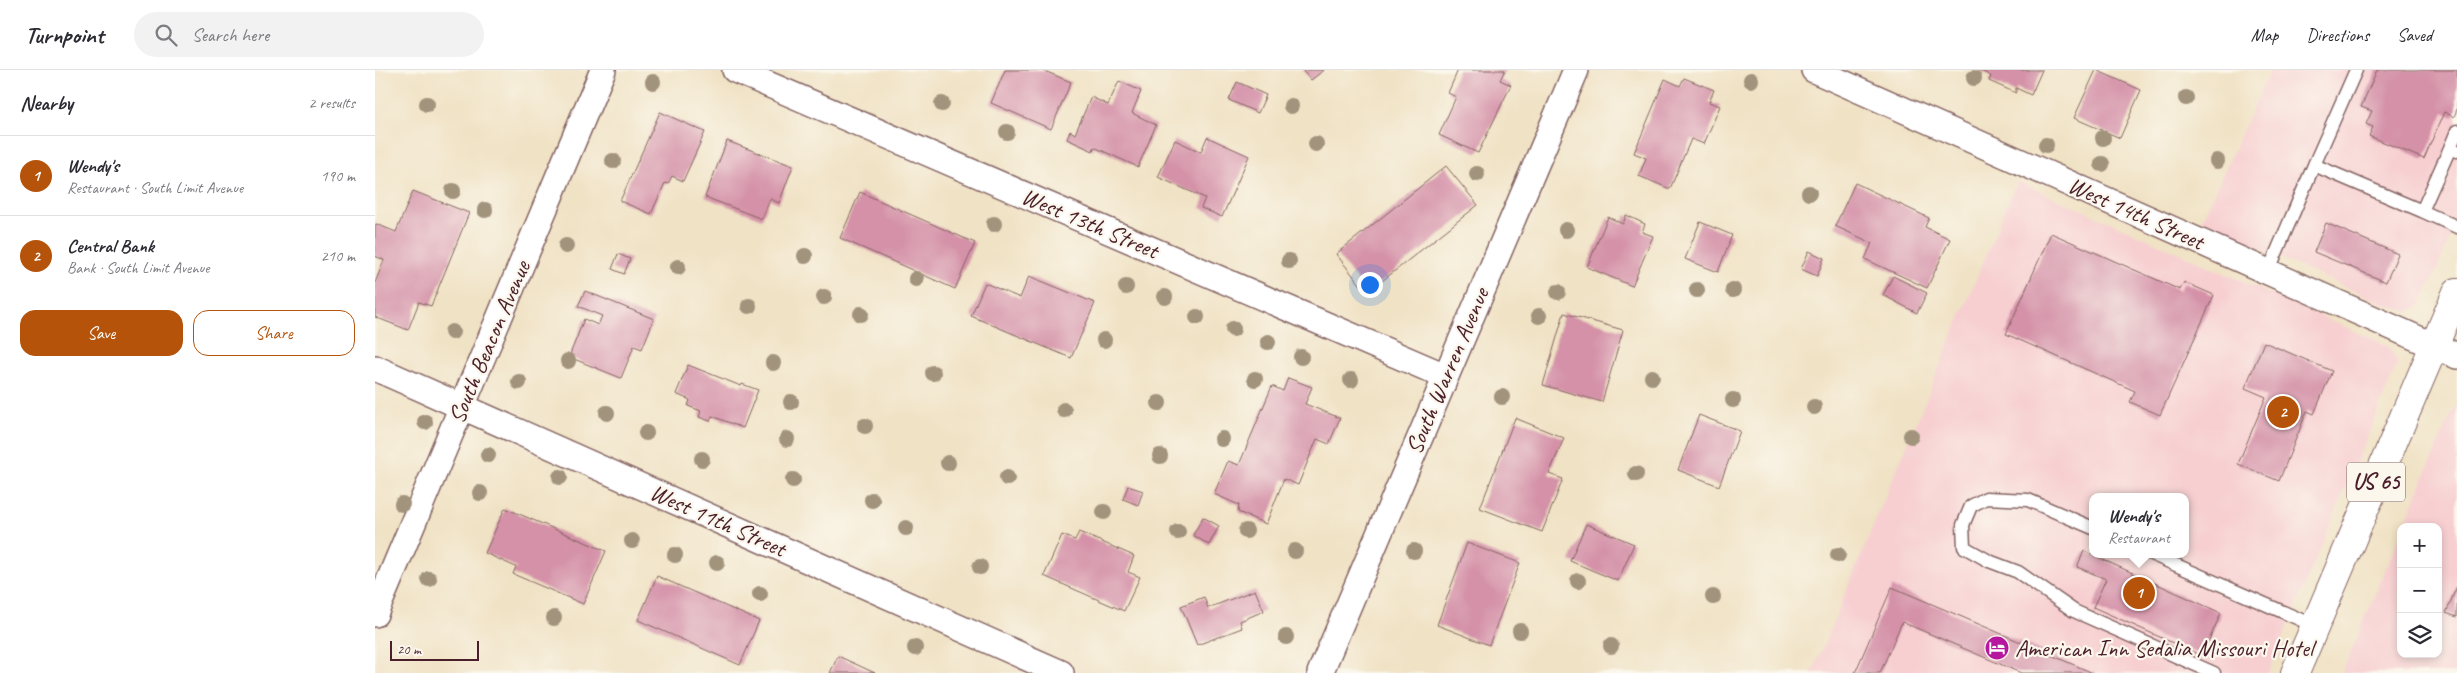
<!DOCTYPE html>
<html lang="en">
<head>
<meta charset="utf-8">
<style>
  :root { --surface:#fff; --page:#f2f2f3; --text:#2b2b33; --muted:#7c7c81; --line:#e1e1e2; --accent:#b45309 }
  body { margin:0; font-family:Caveat,sans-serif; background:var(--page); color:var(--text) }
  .controls { position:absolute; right:15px; bottom:15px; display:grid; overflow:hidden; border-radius:10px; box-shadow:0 2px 8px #0003 }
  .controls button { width:45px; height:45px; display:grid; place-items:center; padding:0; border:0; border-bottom:1px solid var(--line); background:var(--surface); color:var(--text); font:25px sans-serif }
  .scale { position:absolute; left:15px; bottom:12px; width:89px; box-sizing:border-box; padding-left:5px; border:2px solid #4a1f2b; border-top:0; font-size:14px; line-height:18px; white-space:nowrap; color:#4a1f2b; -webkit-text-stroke:4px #fbf7ec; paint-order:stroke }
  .you { position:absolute; left:994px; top:214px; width:18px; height:18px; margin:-12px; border:4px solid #fff; border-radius:50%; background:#1a73e8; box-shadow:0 0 0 8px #1a73e833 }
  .badge { display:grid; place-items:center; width:32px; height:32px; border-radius:50%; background:var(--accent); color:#fff; font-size:16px; font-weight:700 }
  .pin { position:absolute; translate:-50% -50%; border:2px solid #fff; box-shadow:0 1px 5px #0006 }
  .popup { position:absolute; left:1714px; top:423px; width:100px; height:65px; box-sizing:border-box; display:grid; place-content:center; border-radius:10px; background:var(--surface); filter:drop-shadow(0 1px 4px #0005); font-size:16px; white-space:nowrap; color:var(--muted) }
  .popup b { font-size:19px; color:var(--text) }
  .popup::after { content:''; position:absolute; left:50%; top:100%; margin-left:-10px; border:10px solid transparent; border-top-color:var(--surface) }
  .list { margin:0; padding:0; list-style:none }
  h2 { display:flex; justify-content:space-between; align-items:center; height:65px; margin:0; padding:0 20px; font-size:21px }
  h2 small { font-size:16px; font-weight:400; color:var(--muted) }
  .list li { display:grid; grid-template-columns:32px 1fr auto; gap:15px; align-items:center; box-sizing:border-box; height:80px; padding:0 20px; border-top:1px solid var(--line) }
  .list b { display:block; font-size:19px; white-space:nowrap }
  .list p { margin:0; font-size:16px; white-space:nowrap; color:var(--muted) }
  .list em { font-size:16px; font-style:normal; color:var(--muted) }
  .actions { display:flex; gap:10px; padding:15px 20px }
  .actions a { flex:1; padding:11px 0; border:1px solid var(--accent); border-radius:15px; text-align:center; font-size:18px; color:var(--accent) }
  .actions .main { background:var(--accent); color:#fff }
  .icon { flex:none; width:28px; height:28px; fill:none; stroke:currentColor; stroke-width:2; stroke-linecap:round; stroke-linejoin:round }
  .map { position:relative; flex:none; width:2082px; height:603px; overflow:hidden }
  header { display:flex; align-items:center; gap:30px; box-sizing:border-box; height:70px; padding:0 25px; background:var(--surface); border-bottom:1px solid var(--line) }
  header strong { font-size:24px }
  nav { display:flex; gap:28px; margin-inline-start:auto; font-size:18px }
  .search { width:350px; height:45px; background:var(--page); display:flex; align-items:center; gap:12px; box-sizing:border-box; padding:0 18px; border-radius:28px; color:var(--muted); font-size:19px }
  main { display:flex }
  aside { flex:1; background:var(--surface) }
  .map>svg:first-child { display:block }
  .built { fill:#f7cfd1; fill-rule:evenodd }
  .building { fill:#d491a8 }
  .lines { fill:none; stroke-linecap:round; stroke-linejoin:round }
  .service-casing { stroke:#846361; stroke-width:15 }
  .minor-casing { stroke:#846361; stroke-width:28 }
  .trunk-casing { stroke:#846361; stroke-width:30 }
  .service { stroke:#fff; stroke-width:12 }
  .minor { stroke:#fff; stroke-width:25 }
  .trunk { stroke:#fff; stroke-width:28 }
  .tree { fill:#a2937d }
  .labels { text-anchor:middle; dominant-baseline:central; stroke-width:4.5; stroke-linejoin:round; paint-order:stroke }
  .shield { fill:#fbf7ec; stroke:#7f6065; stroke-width:1 }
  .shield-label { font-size:22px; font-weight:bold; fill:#4a1f2b }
  .street-label { font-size:24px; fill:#4a1f2b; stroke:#fbf7ec }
  .poi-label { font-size:24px; fill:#4a1f2b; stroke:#fbf7ec; text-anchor:start }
</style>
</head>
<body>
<header>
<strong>Turnpoint</strong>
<div class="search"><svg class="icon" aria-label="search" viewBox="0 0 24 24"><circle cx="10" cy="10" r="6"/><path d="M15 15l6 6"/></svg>Search here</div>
<nav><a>Map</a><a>Directions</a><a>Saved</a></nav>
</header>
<main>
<aside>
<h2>Nearby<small>2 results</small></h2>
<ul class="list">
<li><span class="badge">1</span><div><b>Wendy's</b><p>Restaurant · South Limit Avenue</p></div><em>190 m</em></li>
<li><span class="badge">2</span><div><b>Central Bank</b><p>Bank · South Limit Avenue</p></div><em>210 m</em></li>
</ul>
<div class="actions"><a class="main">Save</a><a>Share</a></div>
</aside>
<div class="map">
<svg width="2082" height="603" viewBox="0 0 2082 603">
  <rect width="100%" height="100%" fill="#fbf7ec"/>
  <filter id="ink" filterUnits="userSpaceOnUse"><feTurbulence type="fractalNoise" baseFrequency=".02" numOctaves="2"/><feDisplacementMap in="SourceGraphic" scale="10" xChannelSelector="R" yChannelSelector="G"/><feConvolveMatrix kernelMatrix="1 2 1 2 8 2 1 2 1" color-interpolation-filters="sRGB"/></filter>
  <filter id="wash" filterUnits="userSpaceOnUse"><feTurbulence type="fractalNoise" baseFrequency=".0096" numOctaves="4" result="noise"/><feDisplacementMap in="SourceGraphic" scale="20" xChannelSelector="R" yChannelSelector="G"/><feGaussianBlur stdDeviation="1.12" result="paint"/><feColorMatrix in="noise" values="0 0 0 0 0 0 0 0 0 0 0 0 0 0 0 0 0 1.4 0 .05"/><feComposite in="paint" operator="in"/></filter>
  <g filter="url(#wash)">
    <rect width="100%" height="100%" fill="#f0e2c5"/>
    <path class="built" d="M1895 0H2082V152L2046 236 2034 241 2015 237 1826 152Z
      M1642 111 2013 276 2023 292 1893 603H1437ZM1718 427H1810V484H1718Z
      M2082 336V603H1967L2026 463V584H2063V457H2028L2076 344Z"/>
    <g id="blocks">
      <path class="building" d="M630 0H667L696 12 676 59 616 33Z
        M927 0H949L936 10Z
        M1083 0H1130L1125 10 1136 15 1103 83 1064 65 1081 27 1073 23Z
        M1604 0H1667L1656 25 1641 18V23L1614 11 1616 6Z
        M1721 0 1766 20 1745 68 1699 48Z
        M2002 0H2082V39L2079 47 2069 42 2049 89 1994 66 1998 57 1991 54 1997 41 1986 37Z
        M1309 8 1339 20 1334 32 1345 36 1329 74 1316 69 1295 119 1264 106 1271 88 1259 83 1290 9 1305 16Z
        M744 11 766 21 757 43 781 55 763 97 719 77 718 81 692 69 695 61 700 64 716 27 733 35Z
        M862 12 891 25 883 43 854 30Z
        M285 42 330 62 308 111 297 106 293 114 290 113 276 144 245 131Z
        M832 67 874 86 847 147 826 138 830 128 783 107 800 70 826 82Z
        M352 71 418 96 404 133 395 129 387 149 330 127Z
        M1071 96 1103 135 992 223 961 184Z
        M1480 113 1554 148 1550 157 1575 169 1552 218 1490 189 1497 173 1460 156Z
        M38 121 94 143 56 236 44 232 33 260 0 247V213L9 190 0 186V156L1 154 21 162Z
        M485 122 600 173 580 219 465 168Z
        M1251 145 1270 154 1267 162 1278 166 1257 216 1212 197 1233 147 1248 154Z
        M1325 152 1357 165 1343 202 1310 189Z
        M1951 153 2023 184 2011 212 1939 182Z
        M1676 163 1805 220 1809 212 1839 225 1785 345 1755 332 1760 321 1631 264Z
        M1434 181 1449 188 1442 206 1426 199Z
        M243 184 255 189 249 204 237 199Z
        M654 206 720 233 696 288 596 246 610 213 645 228Z
        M1518 206 1552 223 1542 243 1508 225Z
        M210 221 279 249 267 279 259 276 246 308 194 287 209 249 223 255 227 246 203 236Z
        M1189 243 1248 260 1227 332 1168 315Z
        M1889 272 1957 301 1939 344 1932 341 1904 411 1863 394 1891 327 1870 318Z
        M313 295 366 316 367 314 383 320 368 358 337 346 335 351 324 347 326 341 313 336 315 330 301 324Z
        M913 308 937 317 930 334 965 348 954 374 942 369 923 415 909 409 891 454 863 442 864 435 839 424 853 391 864 395 897 316 908 321Z
        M1324 345 1365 361 1344 416 1303 400Z
        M1140 348 1189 368 1174 404 1188 409 1167 462 1105 438Z
        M753 416 768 421 763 435 748 429Z
        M130 438 231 481 208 534 138 504 141 497 110 483Z
        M828 447 844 456 834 475 818 465Z
        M1211 454 1259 474 1243 511 1195 491Z
        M704 462 759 486 753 502 765 507 749 541 669 506 687 465 700 470Z
        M1092 473 1145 493 1114 575 1062 555Z
        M1709 481 1846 543 1827 586 1718 537 1731 509 1702 497Z
        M282 506 384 551 365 595 263 550Z
        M2082 516V547L2071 543Z
        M1517 517 1718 603H1646L1527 552 1505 603H1480Z
        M880 520 889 541 865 551 867 558 822 575 806 536 829 527 833 538Z
        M463 586 500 603H455Z"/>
    </g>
  </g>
  <g filter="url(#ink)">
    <use href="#blocks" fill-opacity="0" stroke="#846361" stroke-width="1"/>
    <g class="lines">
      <defs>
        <path id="service" d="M1981 0 1939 95 2047 141
          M2082 61 2075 78 2082 81
          M2075 78 2047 141 2082 157
          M1893 202 1939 95
          M1718 458 1653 430 1611 428 1596 436 1588 455 1589 477 1614 491 1643 502 1699 541 1839 603
          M1776 484 1940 556"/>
        <path id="minor" d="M360 0 1070 306
          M1439 0 2082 286
          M0 298 686 603
          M0 544 228 0
          M945 603 1201 0"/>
        <path id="trunk" d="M1920 603 2082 222"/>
      </defs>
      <use href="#service" class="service-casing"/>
      <use href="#minor" class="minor-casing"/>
      <use href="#trunk" class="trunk-casing"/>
      <use href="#service" class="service"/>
      <use href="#minor" class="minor"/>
      <use href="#trunk" class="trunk"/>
    </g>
    <g class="tree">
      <circle cx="1599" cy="8" r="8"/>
      <circle cx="1376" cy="10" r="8"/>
      <circle cx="278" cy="12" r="8"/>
      <circle cx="1811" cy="28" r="8"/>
      <circle cx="52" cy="34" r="8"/>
      <circle cx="567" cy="34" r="8"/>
      <circle cx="916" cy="36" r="8"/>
      <circle cx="632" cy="62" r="8"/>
      <circle cx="1728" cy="68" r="8"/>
      <circle cx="941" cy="74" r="8"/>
      <circle cx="1671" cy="75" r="8"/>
      <circle cx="238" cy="91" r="8"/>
      <circle cx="1842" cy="91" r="8"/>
      <circle cx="1727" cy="94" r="8"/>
      <circle cx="1102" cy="104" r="8"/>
      <circle cx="78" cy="121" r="8"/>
      <circle cx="1434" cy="123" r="8"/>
      <circle cx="110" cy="140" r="8"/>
      <circle cx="619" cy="154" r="8"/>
      <circle cx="1191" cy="160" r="8"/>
      <circle cx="191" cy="176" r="8"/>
      <circle cx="430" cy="186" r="8"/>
      <circle cx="914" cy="191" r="8"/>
      <circle cx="303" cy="197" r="8"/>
      <circle cx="541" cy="209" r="8"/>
      <circle cx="751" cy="217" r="8"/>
      <circle cx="1322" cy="220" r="8"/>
      <circle cx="1358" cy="220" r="8"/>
      <circle cx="1183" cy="222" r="8"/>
      <circle cx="449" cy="227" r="8"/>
      <circle cx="790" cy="227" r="8"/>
      <circle cx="374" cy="236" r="8"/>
      <circle cx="486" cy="244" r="8"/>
      <circle cx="1164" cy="246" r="8"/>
      <circle cx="822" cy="247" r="8"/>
      <circle cx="858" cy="259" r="8"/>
      <circle cx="77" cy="262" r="8"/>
      <circle cx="729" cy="270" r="8"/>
      <circle cx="893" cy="272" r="8"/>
      <circle cx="926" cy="287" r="8"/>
      <circle cx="193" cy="291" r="8"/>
      <circle cx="398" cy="293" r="8"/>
      <circle cx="558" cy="303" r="8"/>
      <circle cx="1277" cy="307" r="8"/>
      <circle cx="880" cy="309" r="8"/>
      <circle cx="976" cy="310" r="8"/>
      <circle cx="144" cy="312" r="8"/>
      <circle cx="1127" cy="327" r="8"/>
      <circle cx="1358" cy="330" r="8"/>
      <circle cx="416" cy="332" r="8"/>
      <circle cx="784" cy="333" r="8"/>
      <circle cx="1439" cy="337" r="8"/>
      <circle cx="689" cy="340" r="8"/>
      <circle cx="232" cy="343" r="8"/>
      <circle cx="50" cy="352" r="8"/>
      <circle cx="490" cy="356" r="8"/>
      <circle cx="271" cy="363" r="8"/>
      <circle cx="1536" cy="366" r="8"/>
      <circle cx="412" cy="369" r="8"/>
      <circle cx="847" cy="369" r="8"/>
      <circle cx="113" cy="385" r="8"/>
      <circle cx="785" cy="386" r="8"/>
      <circle cx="327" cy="389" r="8"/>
      <circle cx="573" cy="393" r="8"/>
      <circle cx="1261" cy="404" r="8"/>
      <circle cx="185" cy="407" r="8"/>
      <circle cx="632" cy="408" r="8"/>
      <circle cx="418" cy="410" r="8"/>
      <circle cx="105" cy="423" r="8"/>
      <circle cx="497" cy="430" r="8"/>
      <circle cx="27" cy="434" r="8"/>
      <circle cx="729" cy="442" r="8"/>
      <circle cx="531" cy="458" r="8"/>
      <circle cx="871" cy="461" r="8"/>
      <circle cx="803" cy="462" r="8"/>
      <circle cx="257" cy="471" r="8"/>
      <circle cx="920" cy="481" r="8"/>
      <circle cx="1039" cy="481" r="8"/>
      <circle cx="300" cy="485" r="8"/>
      <circle cx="1463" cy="485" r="8"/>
      <circle cx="342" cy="493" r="8"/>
      <circle cx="605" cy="497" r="8"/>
      <circle cx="54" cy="509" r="8"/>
      <circle cx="1203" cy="511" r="8"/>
      <circle cx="385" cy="524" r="8"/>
      <circle cx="1338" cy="527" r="8"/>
      <circle cx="179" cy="548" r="8"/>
      <circle cx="1145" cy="561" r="8"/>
      <circle cx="911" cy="567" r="8"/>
      <circle cx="1236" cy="576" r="8"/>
      <circle cx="540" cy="578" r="8"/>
    </g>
  </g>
  <defs>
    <symbol id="hotel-disc" viewBox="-11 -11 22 22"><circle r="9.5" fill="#b5179e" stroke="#fbf7ec"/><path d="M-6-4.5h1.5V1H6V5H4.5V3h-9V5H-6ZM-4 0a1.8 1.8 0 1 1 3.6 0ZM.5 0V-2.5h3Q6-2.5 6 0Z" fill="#fff"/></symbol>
  </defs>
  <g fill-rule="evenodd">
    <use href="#hotel-disc" x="1608" y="564" width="28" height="28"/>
  </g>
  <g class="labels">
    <rect class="shield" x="1972" y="392.5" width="58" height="39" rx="4"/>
    <g class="shield-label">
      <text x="2001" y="412">US 65</text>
    </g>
    <g class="street-label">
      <text transform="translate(1761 143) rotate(24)">West 14th Street</text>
      <text transform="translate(715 153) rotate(23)">West 13th Street</text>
      <text transform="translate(114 272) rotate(-67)">South Beacon Avenue</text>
      <text transform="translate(1072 301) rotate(-67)">South Warren Avenue</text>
      <text transform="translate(343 450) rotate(24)">West 11th Street</text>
    </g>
    <g class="poi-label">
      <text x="1640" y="578">American Inn Sedalia Missouri Hotel</text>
    </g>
  </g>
</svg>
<div class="controls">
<button>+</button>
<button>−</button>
<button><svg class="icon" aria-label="layers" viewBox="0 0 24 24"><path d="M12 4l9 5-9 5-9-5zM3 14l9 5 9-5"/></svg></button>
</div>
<div class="scale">20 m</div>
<div class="you"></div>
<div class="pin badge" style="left:1764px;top:523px">1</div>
<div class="popup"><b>Wendy's</b>Restaurant</div>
<div class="pin badge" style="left:1908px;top:342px">2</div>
</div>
</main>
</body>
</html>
